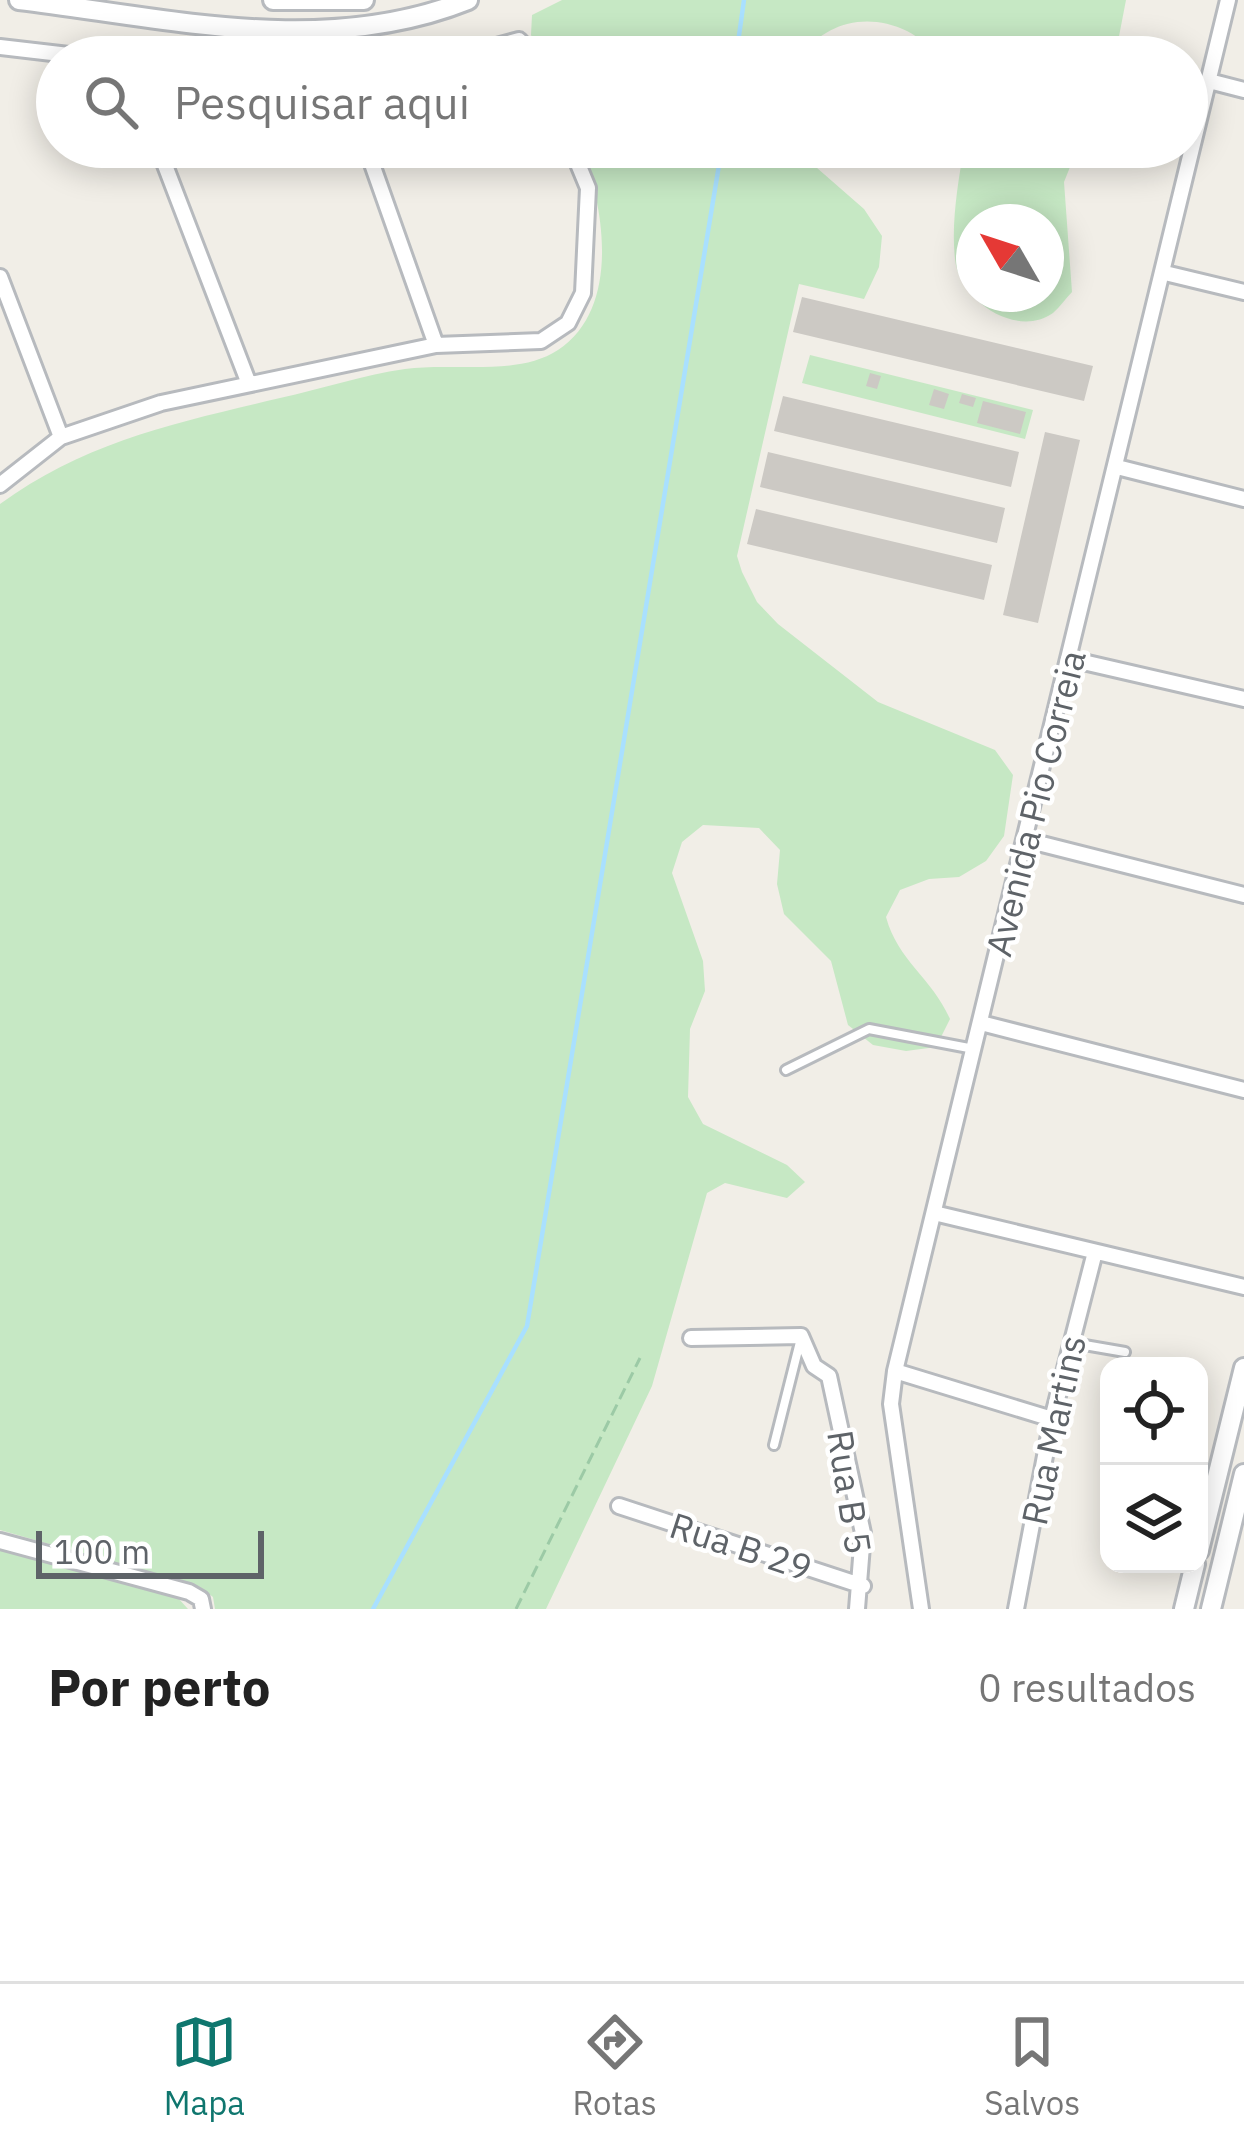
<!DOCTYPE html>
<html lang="pt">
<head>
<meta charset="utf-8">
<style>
  :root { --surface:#fff; --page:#f2f2f2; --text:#222; --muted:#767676; --line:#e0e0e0; --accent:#0f766e }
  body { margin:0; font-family:"IBM Plex Sans",sans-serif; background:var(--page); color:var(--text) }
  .controls { position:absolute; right:36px; bottom:36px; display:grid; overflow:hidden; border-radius:24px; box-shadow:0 6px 30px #0003 }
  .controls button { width:108px; height:108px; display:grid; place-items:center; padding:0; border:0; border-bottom:3px solid var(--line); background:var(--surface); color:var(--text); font:60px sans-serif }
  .compass { position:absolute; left:956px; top:204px; width:108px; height:108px; border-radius:50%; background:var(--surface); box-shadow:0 6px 30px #0003; rotate:309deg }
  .scale { position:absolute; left:36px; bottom:30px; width:228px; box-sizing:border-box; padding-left:12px; border:6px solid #5e6368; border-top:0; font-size:33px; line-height:42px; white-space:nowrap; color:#5e6368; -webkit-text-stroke:9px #fff; paint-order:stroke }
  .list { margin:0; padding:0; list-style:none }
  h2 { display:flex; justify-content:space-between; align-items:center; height:156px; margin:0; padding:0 48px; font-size:51px }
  h2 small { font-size:39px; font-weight:400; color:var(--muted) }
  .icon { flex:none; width:66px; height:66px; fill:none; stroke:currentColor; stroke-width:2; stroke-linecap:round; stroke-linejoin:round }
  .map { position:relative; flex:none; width:1244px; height:1609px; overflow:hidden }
  .search { position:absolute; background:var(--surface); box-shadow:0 6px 30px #0003; left:36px; right:36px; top:36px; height:132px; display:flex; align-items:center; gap:30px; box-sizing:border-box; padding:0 42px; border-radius:66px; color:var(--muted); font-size:45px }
  .sheet { height:372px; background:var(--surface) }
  nav { display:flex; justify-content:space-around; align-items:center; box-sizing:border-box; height:168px; border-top:3px solid var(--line); background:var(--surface); font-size:33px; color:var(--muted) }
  nav a { display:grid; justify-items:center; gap:6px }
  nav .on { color:var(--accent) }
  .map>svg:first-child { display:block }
  .green { fill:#c6e8c4; fill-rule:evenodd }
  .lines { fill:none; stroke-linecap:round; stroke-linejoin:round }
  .stream { stroke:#a9e0ff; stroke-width:4.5 }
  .building { fill:#ccc9c4 }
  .service-casing { stroke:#b7babe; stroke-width:14 }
  .minor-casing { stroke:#b7babe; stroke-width:20 }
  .tertiary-casing { stroke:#b7babe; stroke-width:24 }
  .path { stroke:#9ccaa6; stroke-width:3; stroke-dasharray:12 6; stroke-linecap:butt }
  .service { stroke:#fff; stroke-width:8 }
  .minor { stroke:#fff; stroke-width:14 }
  .tertiary { stroke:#fff; stroke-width:18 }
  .labels { text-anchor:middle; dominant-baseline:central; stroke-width:9; stroke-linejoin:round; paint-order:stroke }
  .street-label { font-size:36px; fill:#5e6368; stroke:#fff }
</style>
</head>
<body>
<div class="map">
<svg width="1244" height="1609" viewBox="0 0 1244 1609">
  <rect width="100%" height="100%" fill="#f1eee7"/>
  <path class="green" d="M562 0H1126L1115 57C1080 57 973 65 946 57 934 53 920 37 907 31 867 12 826 22 800 57H541L531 35 532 15Z
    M580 147H793L864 209 882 236 879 267 864 299 799 284 737 556 742 572 757 602 778 624 878 702 995 750 1013 775 1004 836 986 861 959 877 929 879 900 890 886 917C898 961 932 978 950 1019L936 1047 906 1051 873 1045 848 1025 831 961 784 914 777 884 780 850 759 828 703 825 682 842 672 873 703 961 705 991 690 1029 688 1097 703 1124 787 1165 805 1182 787 1198 725 1183 707 1193 652 1386 546 1609H215L213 1597 200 1587 0 1530V504C86 441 179 422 280 398 321 389 363 375 405 369 453 362 517 377 558 350 621 309 605 205 580 147Z
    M964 147H1078L1064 182 1072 292C1066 298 1060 307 1053 313 1016 339 959 300 955 259 951 223 958 183 964 147ZM974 222H1046V294H974Z
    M810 355 1033 410 1025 439 802 383Z
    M0 1550 178 1598 188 1609H0Z"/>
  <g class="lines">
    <path class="stream" d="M736 57 744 0
      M373 1609 527 1326 722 147"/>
  </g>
  <path class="building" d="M802 297 1093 366 1084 401 793 332Z
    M870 373 881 376 877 389 866 386Z
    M934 389 949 394 944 409 929 405Z
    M962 394 976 398 973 407 959 403Z
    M783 396 1019 452 1011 487 774 431Z
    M983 401 1026 412 1020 434 977 423Z
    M1045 432 1080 440 1038 623 1003 615Z
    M768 452 1005 508 997 543 760 487Z
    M756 509 992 565 984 600 747 544Z"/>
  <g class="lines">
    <defs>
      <path id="service" d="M786 1070 869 1029 974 1049
        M1073 1343 1125 1352
        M774 1445 800 1342"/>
      <path id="minor" d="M0 47 86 57
        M456 57 519 40 535 57
        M1209 81 1244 90
        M158 147 249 384
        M366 147 436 345
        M1165 273 1244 292
        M0 277 61 437
        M1117 467 1244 499
        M0 485 61 437 161 403 436 345 541 341 568 323 583 293 588 188 571 147
        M1070 659 1244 699
        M1026 840 1244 895
        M981 1023 1244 1090
        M934 1213 1244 1287
        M691 1338 801 1336 814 1366 829 1376 863 1533 857 1609
        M895 1371 1052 1419
        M619 1506 863 1586
        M0 1541 189 1592 201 1599 203 1609
        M921 1609 891 1404 895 1371 1228 0
        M1016 1609 1052 1419 1095 1252"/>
      <path id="tertiary" d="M19 0C167 18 324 58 468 0
        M273 0H364
        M1199 1550 1244 1368
        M1184 1609 1195 1564
        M1211 1609 1244 1474"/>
    </defs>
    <use href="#service" class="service-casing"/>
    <use href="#minor" class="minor-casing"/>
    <use href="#tertiary" class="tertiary-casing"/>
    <path class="path" d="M516 1609 640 1358"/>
    <use href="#service" class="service"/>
    <use href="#minor" class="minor"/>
    <use href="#tertiary" class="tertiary"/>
  </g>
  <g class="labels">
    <g class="street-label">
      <text transform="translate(1035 803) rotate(-76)">Avenida Pio Correia</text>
      <text transform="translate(1053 1430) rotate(-78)">Rua Martins</text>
      <text transform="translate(850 1492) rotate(81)">Rua B 5</text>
      <text transform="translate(741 1546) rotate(18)">Rua B 29</text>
    </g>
  </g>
</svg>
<div class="controls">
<button><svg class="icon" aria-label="locate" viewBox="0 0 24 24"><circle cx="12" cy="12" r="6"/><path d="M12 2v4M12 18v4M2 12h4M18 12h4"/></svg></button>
<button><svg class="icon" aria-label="layers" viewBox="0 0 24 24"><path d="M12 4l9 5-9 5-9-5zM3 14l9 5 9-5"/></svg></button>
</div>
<svg class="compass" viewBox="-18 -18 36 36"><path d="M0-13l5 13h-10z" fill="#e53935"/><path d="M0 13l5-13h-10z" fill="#767676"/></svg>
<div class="scale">100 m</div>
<div class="search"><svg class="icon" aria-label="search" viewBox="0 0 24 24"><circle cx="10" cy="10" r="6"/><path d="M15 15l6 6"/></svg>Pesquisar aqui</div>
</div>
<section class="sheet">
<h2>Por perto<small>0 resultados</small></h2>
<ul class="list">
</ul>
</section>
<nav>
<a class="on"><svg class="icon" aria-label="map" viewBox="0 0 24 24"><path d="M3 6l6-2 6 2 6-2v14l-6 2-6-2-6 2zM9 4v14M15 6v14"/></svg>Mapa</a>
<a><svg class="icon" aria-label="directions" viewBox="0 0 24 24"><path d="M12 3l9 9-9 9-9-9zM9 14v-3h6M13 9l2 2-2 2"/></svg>Rotas</a>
<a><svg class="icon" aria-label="saved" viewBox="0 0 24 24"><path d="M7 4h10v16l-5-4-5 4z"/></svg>Salvos</a>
</nav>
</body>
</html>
